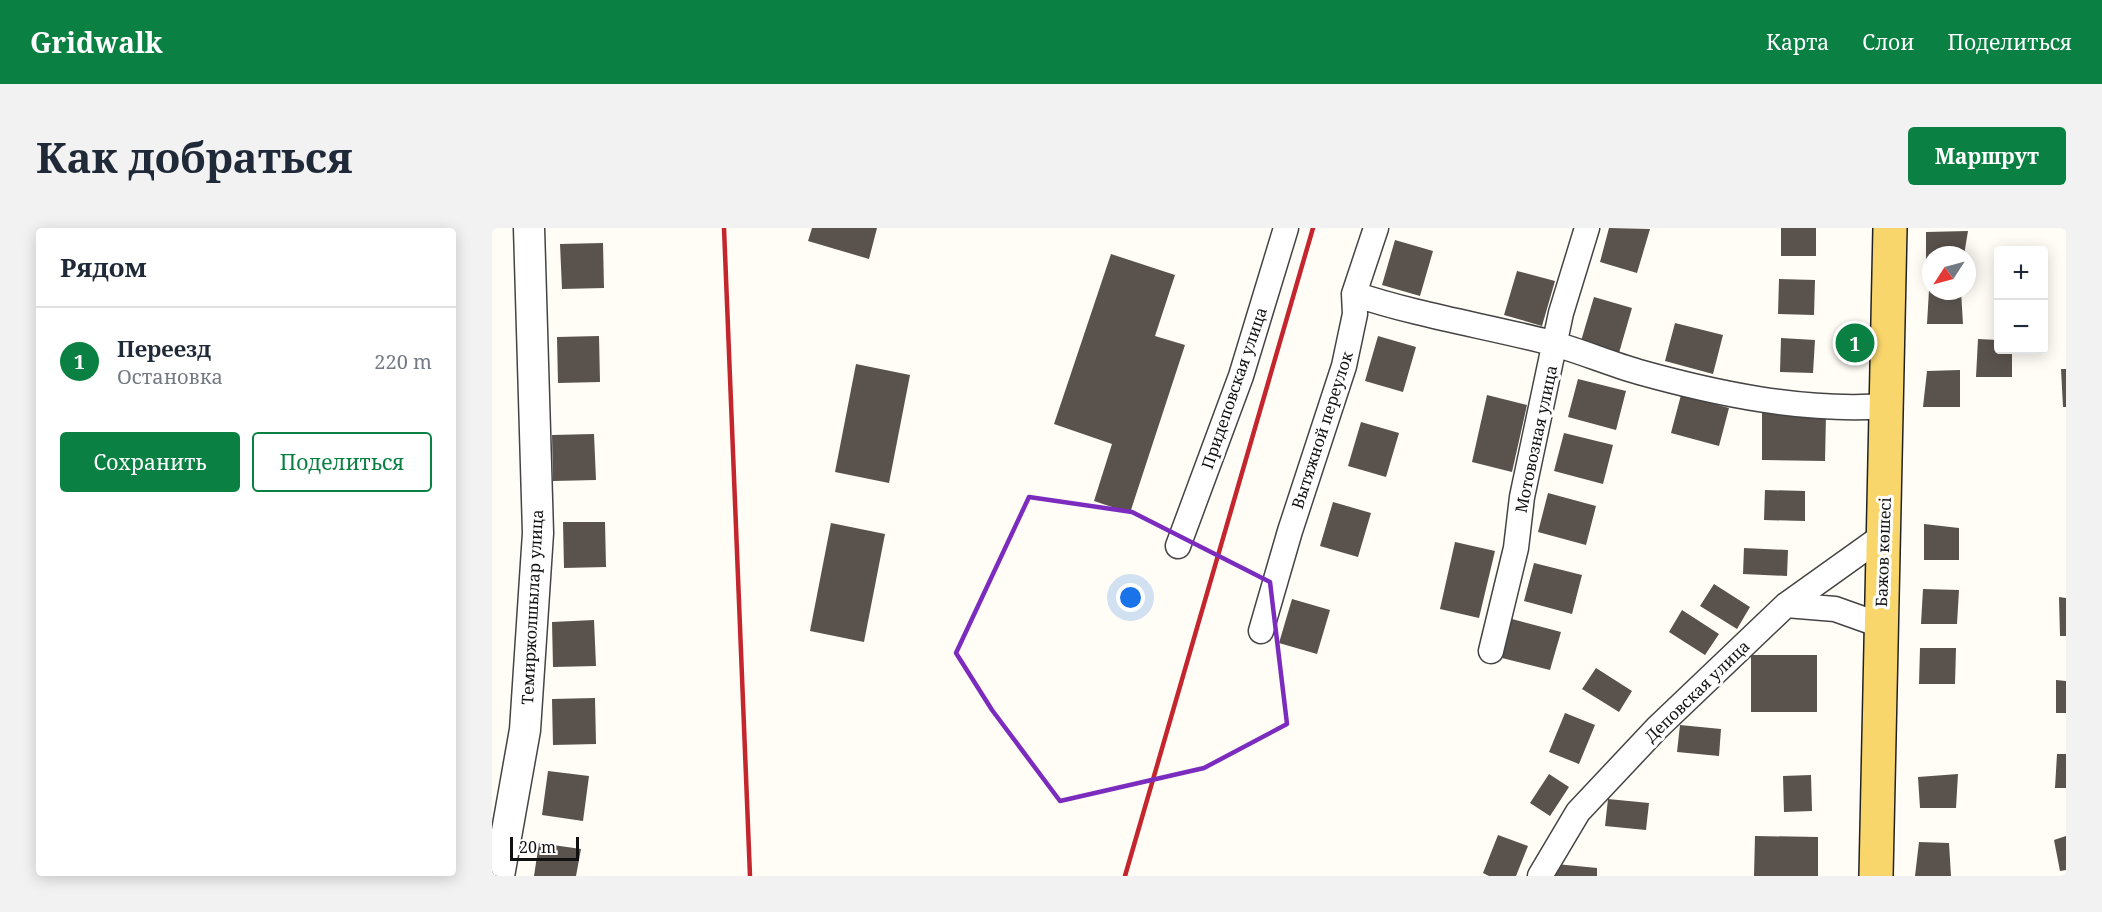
<!DOCTYPE html>
<html lang="ru">
<head>
<meta charset="utf-8">
<style>
  :root { --surface:#fff; --page:#f2f2f3; --text:#1f2937; --muted:#747a83; --line:#e0e1e3; --accent:#0b8043 }
  body { margin:0; font-family:"Noto Serif",serif; background:var(--page); color:var(--text) }
  .controls { position:absolute; right:18px; top:18px; display:grid; overflow:hidden; border-radius:6px; box-shadow:0 3px 15px #0003 }
  .controls button { width:54px; height:54px; display:grid; place-items:center; padding:0; border:0; border-bottom:2px solid var(--line); background:var(--surface); color:var(--text); font:30px sans-serif }
  .compass { position:absolute; left:1430px; top:18px; width:54px; height:54px; border-radius:50%; background:var(--surface); box-shadow:0 3px 15px #0003; rotate:234deg }
  .scale { position:absolute; left:18px; bottom:15px; width:69px; box-sizing:border-box; padding-left:6px; border:3px solid #111; border-top:0; font-size:16px; line-height:21px; white-space:nowrap; color:#111; -webkit-text-stroke:4px #fff; paint-order:stroke }
  .you { position:absolute; left:639px; top:370px; width:21px; height:21px; margin:-15px; border:4px solid #fff; border-radius:50%; background:#1a73e8; box-shadow:0 0 0 9px #1a73e833 }
  .badge { display:grid; place-items:center; width:39px; height:39px; border-radius:50%; background:var(--accent); color:#fff; font-size:20px; font-weight:700 }
  .pin { position:absolute; translate:-50% -50%; border:3px solid #fff; box-shadow:0 2px 6px #0006 }
  .list { margin:0; padding:0; list-style:none }
  h2 { display:flex; justify-content:space-between; align-items:center; height:78px; margin:0; padding:0 24px; font-size:26px }
  h2 small { font-size:20px; font-weight:400; color:var(--muted) }
  .list li { display:grid; grid-template-columns:39px 1fr auto; gap:18px; align-items:center; box-sizing:border-box; height:108px; padding:0 24px; border-top:2px solid var(--line) }
  .list b { display:block; font-size:22px; white-space:nowrap }
  .list p { margin:0; font-size:20px; white-space:nowrap; color:var(--muted) }
  .list em { font-size:20px; font-style:normal; color:var(--muted) }
  .actions { display:flex; gap:12px; padding:18px 24px }
  .actions a { flex:1; padding:14px 0; border:2px solid var(--accent); border-radius:6px; text-align:center; font-size:21px; color:var(--accent) }
  .actions .main { background:var(--accent); color:#fff }
  .map { position:relative; flex:none; width:1574px; height:648px; overflow:hidden; border-radius:6px }
  header { display:flex; align-items:center; gap:36px; box-sizing:border-box; height:84px; padding:0 30px; background:var(--accent); color:#fff }
  header strong { font-size:28px }
  nav { display:flex; gap:33px; margin-inline-start:auto; font-size:21px }
  .intro { display:flex; align-items:center; justify-content:space-between; box-sizing:border-box; height:144px; padding:0 36px }
  h1 { margin:0; font-size:42px }
  .button { padding:15px 27px; border-radius:6px; background:var(--accent); color:#fff; font-size:21px; font-weight:700 }
  main { display:flex; gap:36px; padding:0 36px }
  aside { flex:1; background:var(--surface); border-radius:6px; box-shadow:0 3px 15px #0003 }
  .map>svg:first-child { display:block }
  .building { fill:#5a524d }
  .lines { fill:none; stroke-linecap:round; stroke-linejoin:round }
  .minor-casing { stroke:#444; stroke-width:27 }
  .tertiary-casing { stroke:#444; stroke-width:33 }
  .primary-casing { stroke:#222; stroke-width:36 }
  .minor { stroke:#fff; stroke-width:24 }
  .tertiary { stroke:#fff; stroke-width:30 }
  .primary { stroke:#f9d66b; stroke-width:33 }
  .rail { stroke:#c4262e; stroke-width:4.5 }
  .marked { fill:none; stroke:#7b2cbf; stroke-width:4.5; stroke-linejoin:round }
  .labels { text-anchor:middle; dominant-baseline:central; stroke-width:6; stroke-linejoin:round; paint-order:stroke }
  .street-label { font-size:16px; fill:#111; stroke:#fff }
</style>
</head>
<body>
<header>
<strong>Gridwalk</strong>
<nav><a>Карта</a><a>Слои</a><a>Поделиться</a></nav>
</header>
<div class="intro"><h1>Как добраться</h1><a class="button">Маршрут</a></div>
<main>
<aside>
<h2>Рядом<small></small></h2>
<ul class="list">
<li><span class="badge">1</span><div><b>Переезд</b><p>Остановка</p></div><em>220 m</em></li>
</ul>
<div class="actions"><a class="main">Сохранить</a><a>Поделиться</a></div>
</aside>
<div class="map">
<svg width="1574" height="648" viewBox="0 0 1574 648">
  <rect width="100%" height="100%" fill="#fffdf5"/>
  <path class="building" d="M320 0H385L377 31 316 13Z
    M1117 0 1158 1 1145 45 1108 34Z
    M1289 0H1324V28H1289Z
    M1476 3 1472 27H1439V40H1434V4Z
    M903 12 941 23 928 68 890 57Z
    M111 15 112 60 70 61 68 16Z
    M619 26 683 47 663 108 693 117 638 285 602 273 620 216 562 196Z
    M1025 43 1063 53 1050 98 1012 87Z
    M1287 51 1323 52 1322 87 1286 86Z
    M1437 62 1469 63 1471 96H1435Z
    M1102 69 1140 80 1127 125 1089 113Z
    M1183 95 1231 107 1221 146 1173 133Z
    M107 108 108 154 66 155 65 109Z
    M886 108 924 119 911 164 873 153Z
    M1289 110 1323 112 1321 145 1288 144Z
    M1486 111 1506 112V122H1520V149H1484Z
    M364 136 418 147 397 255 343 244Z
    M1569 141H1574V179H1571Z
    M1468 142V179H1431L1435 143Z
    M1086 151 1134 163 1124 202 1076 189Z
    M995 167 1035 177 1020 244 980 234Z
    M1189 167 1237 180 1227 218 1179 205Z
    M1270 185 1334 186 1333 233 1270 232Z
    M869 194 907 205 894 249 856 238Z
    M1072 205 1121 217 1111 256 1062 243Z
    M102 206 104 252 61 253 60 207Z
    M1273 262 1313 263V293L1272 292Z
    M1056 265 1104 278 1094 317 1046 304Z
    M841 274 879 285 866 329 828 318Z
    M71 294H113L114 339 72 340Z
    M339 295 393 306 372 414 318 403Z
    M1432 296 1467 300V332H1432Z
    M963 314 1003 323 987 390 948 381Z
    M1252 320 1296 322 1295 348 1251 346Z
    M1042 335 1090 347 1080 386 1032 373Z
    M1222 356 1258 379 1245 401 1208 378Z
    M1431 361 1467 362 1465 396H1429Z
    M1567 369 1574 370V408H1568Z
    M800 371 838 382 825 426 787 415Z
    M1190 382 1227 406 1213 427 1177 404Z
    M1020 391 1069 404 1058 442 1010 430Z
    M102 392 104 438 61 439 60 394Z
    M1428 420H1464L1463 456H1427Z
    M1259 427H1325V484H1259Z
    M1104 440 1140 463 1127 484 1090 461Z
    M1564 452 1574 453V485H1564Z
    M103 470 104 516 61 517 60 471Z
    M1073 485 1103 497 1087 536 1057 524Z
    M1188 497 1229 501 1227 528 1185 524Z
    M1565 526H1574V560H1563Z
    M56 543 97 548 91 593 50 587Z
    M1057 546 1077 559 1058 588 1038 575Z
    M1466 546 1464 580H1428L1426 549Z
    M1319 547 1320 583 1292 584 1291 548Z
    M1116 571 1157 575 1154 602 1113 598Z
    M1006 607 1036 618 1024 648H997L991 645Z
    M1263 608 1326 609V648H1262Z
    M1574 608V642L1568 643 1562 612Z
    M1427 614 1457 615 1459 648H1423Z
    M47 615 89 621 84 648H42Z
    M1064 636 1105 640V648H1063Z"/>
  <g class="lines">
    <defs>
      <path id="minor" d="M862 66C925 87 988 97 1052 113 1084 121 1115 135 1147 144 1226 166 1312 184 1394 178
        M686 318 749 148 794 0
        M1294 377 1343 381 1388 397
        M769 403 798 303 852 138 863 86 862 66 884 0
        M999 423 1024 320 1030 269 1069 85 1095 0
        M1048 648 1086 584 1165 500 1294 377 1392 307"/>
      <path id="tertiary" d="M7 648 33 502 46 305 37 0"/>
      <path id="primary" d="M1384 648 1398 0"/>
    </defs>
    <use href="#minor" class="minor-casing"/>
    <use href="#tertiary" class="tertiary-casing"/>
    <use href="#primary" class="primary-casing"/>
    <use href="#minor" class="minor"/>
    <use href="#tertiary" class="tertiary"/>
    <use href="#primary" class="primary"/>
    <path class="rail" d="M232 0 258 648
      M633 648 821 0"/>
  </g>
  <path class="marked" d="M537 269 640 284 778 354 795 496 712 540 568 573 500 482 464 425Z"/>
  <g class="labels">
    <g class="street-label">
      <text transform="translate(742 160) rotate(-71)">Придеповская улица</text>
      <text transform="translate(830 202) rotate(-72)">Вытяжной переулок</text>
      <text transform="translate(1044 211) rotate(-78)">Мотовозная улица</text>
      <text transform="translate(1391 324) rotate(-88)">Бажов көшесі</text>
      <text transform="translate(40 379) rotate(-87)">Темиржолшылар улица</text>
      <text transform="translate(1205 463) rotate(-44)">Деповская улица</text>
    </g>
  </g>
</svg>
<div class="controls">
<button>+</button>
<button>−</button>
</div>
<svg class="compass" viewBox="-18 -18 36 36"><path d="M0-13l5 13h-10z" fill="#e53935"/><path d="M0 13l5-13h-10z" fill="#747a83"/></svg>
<div class="scale">20 m</div>
<div class="you"></div>
<div class="pin badge" style="left:1363px;top:115px">1</div>
</div>
</main>
</body>
</html>
